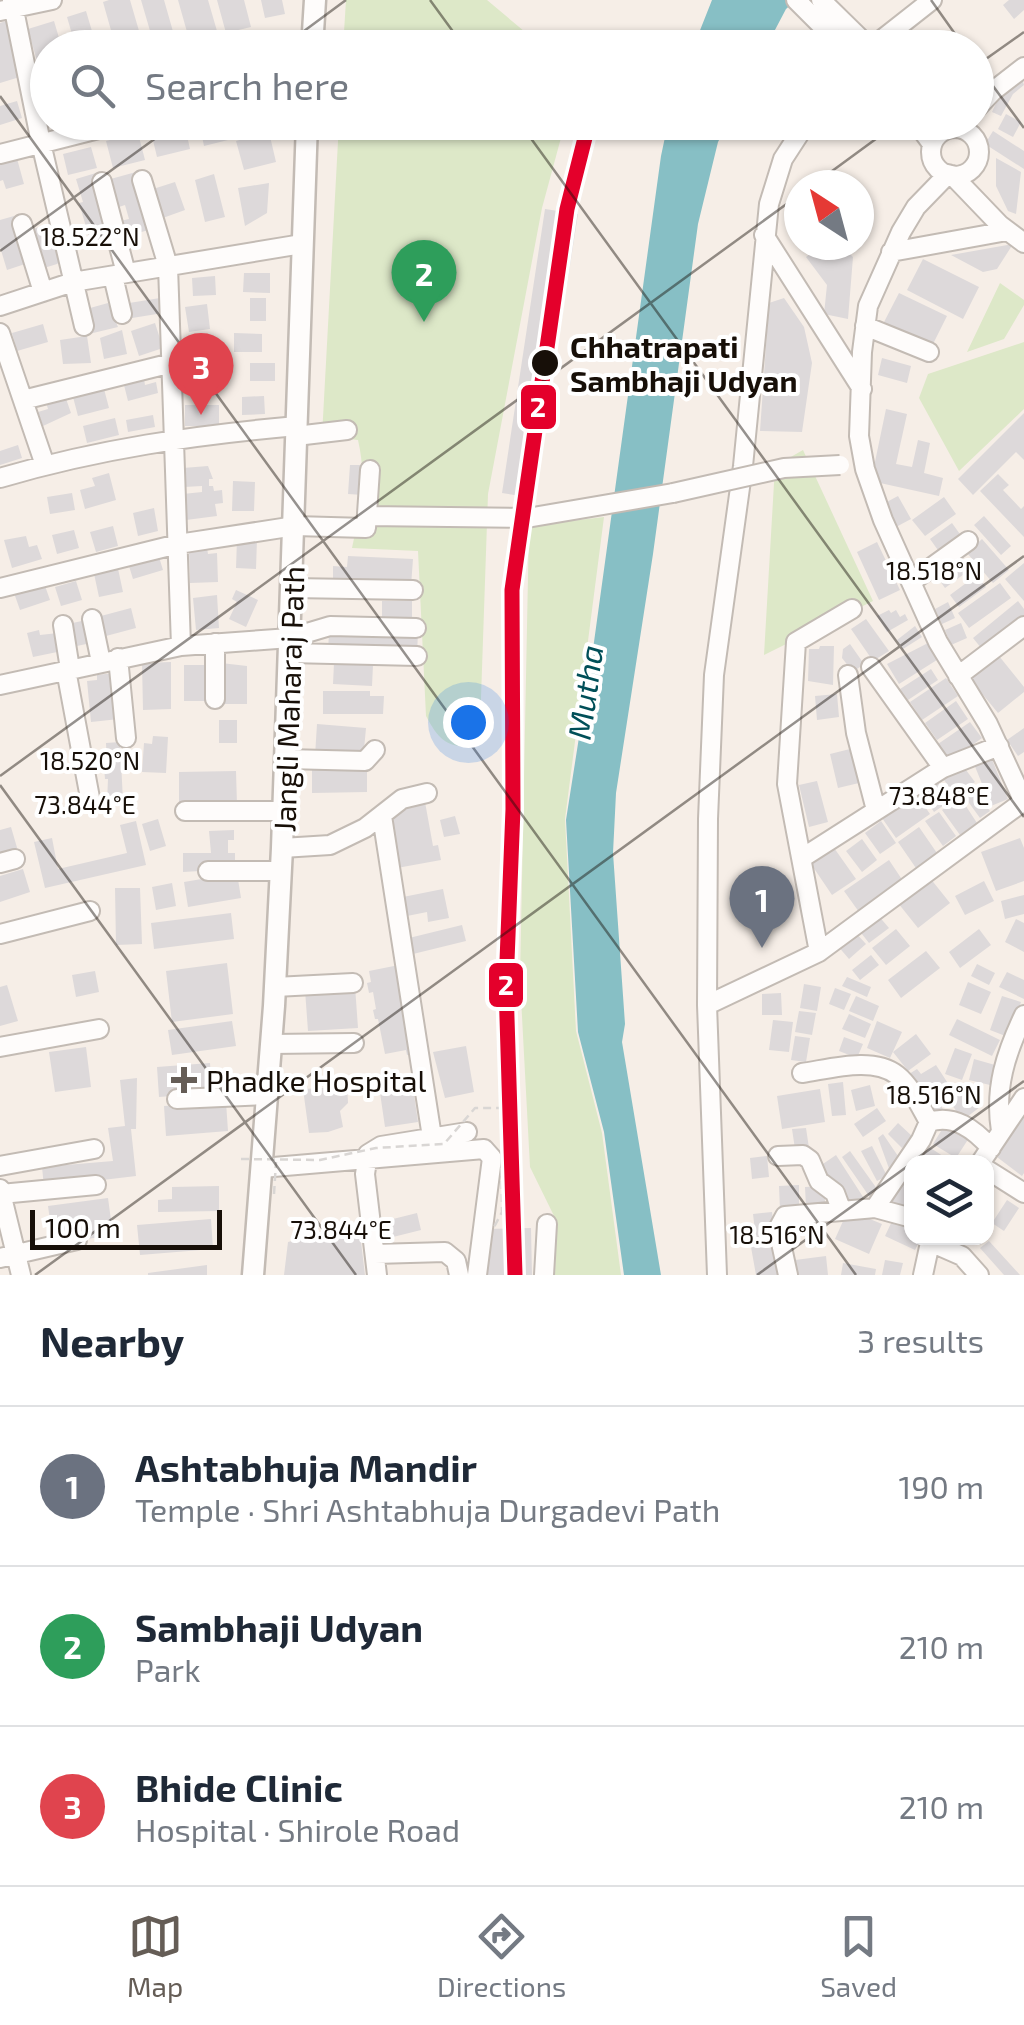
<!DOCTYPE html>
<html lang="en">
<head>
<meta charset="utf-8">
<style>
  :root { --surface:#fff; --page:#f2f2f3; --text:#1f2937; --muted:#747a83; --line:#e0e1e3; --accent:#655d56 }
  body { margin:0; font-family:"Exo 2",sans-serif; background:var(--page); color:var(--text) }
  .controls { position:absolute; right:30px; bottom:30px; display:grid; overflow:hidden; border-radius:20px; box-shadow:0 2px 8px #0004 }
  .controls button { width:90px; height:90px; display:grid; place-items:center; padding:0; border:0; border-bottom:2px solid var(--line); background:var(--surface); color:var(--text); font:50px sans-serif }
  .compass { position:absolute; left:784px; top:170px; width:90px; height:90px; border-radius:50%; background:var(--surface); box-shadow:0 2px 8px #0004; rotate:324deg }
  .scale { position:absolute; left:30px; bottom:25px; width:192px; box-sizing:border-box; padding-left:10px; border:5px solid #170f08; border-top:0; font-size:28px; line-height:35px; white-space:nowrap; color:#170f08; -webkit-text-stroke:8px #fff; paint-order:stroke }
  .you { position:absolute; left:468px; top:722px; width:35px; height:35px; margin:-25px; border:8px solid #fff; border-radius:50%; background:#1a73e8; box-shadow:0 0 0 15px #1a73e833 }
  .badge { display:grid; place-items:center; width:65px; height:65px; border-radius:50%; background:var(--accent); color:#fff; font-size:32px; font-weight:700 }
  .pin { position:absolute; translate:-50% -82px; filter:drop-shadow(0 2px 5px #0008) }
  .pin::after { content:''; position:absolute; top:52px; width:35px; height:30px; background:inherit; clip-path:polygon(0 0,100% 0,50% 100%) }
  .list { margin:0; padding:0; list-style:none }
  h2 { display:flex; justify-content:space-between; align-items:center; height:130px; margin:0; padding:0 40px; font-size:42px }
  h2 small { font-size:32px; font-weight:400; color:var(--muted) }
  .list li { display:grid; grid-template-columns:65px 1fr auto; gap:30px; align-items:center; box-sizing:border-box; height:160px; padding:0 40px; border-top:2px solid var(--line) }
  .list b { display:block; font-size:38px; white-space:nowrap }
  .list p { margin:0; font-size:32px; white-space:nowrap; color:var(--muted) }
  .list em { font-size:32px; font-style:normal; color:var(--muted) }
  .icon { flex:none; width:55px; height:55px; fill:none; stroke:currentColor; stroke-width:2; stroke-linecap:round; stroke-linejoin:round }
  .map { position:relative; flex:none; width:1024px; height:1275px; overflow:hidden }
  .search { position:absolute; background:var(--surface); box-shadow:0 2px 8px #0004; left:30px; right:30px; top:30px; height:110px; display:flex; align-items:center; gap:25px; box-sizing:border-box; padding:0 35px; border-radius:55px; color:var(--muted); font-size:38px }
  .sheet { height:610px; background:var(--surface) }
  nav { display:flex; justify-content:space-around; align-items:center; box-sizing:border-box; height:140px; border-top:2px solid var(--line); background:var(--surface); font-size:28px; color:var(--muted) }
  nav a { display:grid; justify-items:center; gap:5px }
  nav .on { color:var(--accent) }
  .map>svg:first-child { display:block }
  .green { fill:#dde8c8 }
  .water { fill:#87bfc5 }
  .building { fill:#ddd9da }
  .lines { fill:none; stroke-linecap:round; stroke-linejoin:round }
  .minor-casing { stroke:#c3bbb4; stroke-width:22 }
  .major-casing { stroke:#c3bbb4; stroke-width:25 }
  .minor { stroke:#fefcfb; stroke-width:18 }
  .major { stroke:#fefcfb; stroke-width:20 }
  .minor-bridge-casing { stroke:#c3bbb4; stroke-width:22; stroke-linecap:butt }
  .path-bridge { stroke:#d9d6d4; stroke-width:2.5; stroke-dasharray:8 5; stroke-linecap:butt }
  .minor-bridge { stroke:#fefcfb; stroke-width:18 }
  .metro-1-casing { stroke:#fff; stroke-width:22 }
  .metro-1 { stroke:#e4002b; stroke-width:15 }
  .ticks { fill:none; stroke:#170f08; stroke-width:2.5; stroke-opacity:0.45 }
  .stop-dot { fill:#170f08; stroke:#fff; stroke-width:4 }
  .poi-dot { fill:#655d56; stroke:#fff; stroke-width:4 }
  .labels { text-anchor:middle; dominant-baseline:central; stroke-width:8; stroke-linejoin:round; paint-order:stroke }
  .stop-label { font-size:30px; font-weight:bold; fill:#170f08; stroke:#fff; text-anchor:start }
  .street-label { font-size:30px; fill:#170f08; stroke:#fff }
  .poi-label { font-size:30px; fill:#170f08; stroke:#fff; text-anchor:start }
  .water-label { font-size:32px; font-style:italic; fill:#004f58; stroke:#fff }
  .ticks-label { font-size:25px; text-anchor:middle; fill:#170f08; stroke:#fff; stroke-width:8; stroke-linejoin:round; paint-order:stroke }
  .line-badge { stroke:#fff; stroke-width:4 }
  .badge-label { font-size:28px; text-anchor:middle; font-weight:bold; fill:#fff }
</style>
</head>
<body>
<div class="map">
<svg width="1024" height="1275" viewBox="0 0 1024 1275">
  <rect width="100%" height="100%" fill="#f6eee7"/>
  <path class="green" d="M346 0H487L543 47 343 48Z
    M339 123H565L542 208 488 494 480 727 471 747C445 747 438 738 426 716L418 551 352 548C360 510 367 478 358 440L322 436Z
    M1000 283 1024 300V305L1004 339 967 352Z
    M1024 342V409L959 471 919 398 928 374Z
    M803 450 873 601 764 655 775 466Z
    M604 517 565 819 576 1031 602 1133 621 1275H555L556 1220 530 1167 520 979 529 526Z"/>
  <path class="water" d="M712 0H796L786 9 766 47 693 48Z
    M668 123H728L718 142 698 224 653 554 616 793 613 853 625 1024 622 1042 661 1275H624L604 1132 578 1032 566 820 594 642 661 156Z"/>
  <path class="building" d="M109 0H130L144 48H116L103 2Z
    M141 0H164L174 35 153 41Z
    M178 0H208L217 31 189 39Z
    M217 0H244L251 27 226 33Z
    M261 0H282L285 14 265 18Z
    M1009 0H1024V10L1014 19 1003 5Z
    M86 11 97 48H76L67 17Z
    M6 21 23 76 0 83V23Z
    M54 21 62 48H48V74L41 76 28 29Z
    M1020 73 1024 85 1013 94 1001 116 992 112 1004 86Z
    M17 101 22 118 0 125V106Z
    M1006 114 1021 122 1013 137 998 129Z
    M173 122H184L190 149 157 157 150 128Z
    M199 122H224L228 140 204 146Z
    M235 122H276V123L240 136Z
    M993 131 1024 151V169L985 144Z
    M269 132 276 162 244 170 236 141Z
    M138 133 145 160 113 168 106 141Z
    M91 147 97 168 68 175 63 154Z
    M16 155 24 184 6 189 3 180 0 181V159Z
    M996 158 1021 172 1016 214 1008 211 996 186Z
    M136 172 152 229 124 237 120 221 129 219 125 205 116 208 107 180Z
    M96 173 116 240 92 247 79 203 83 202 76 179Z
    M214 174 225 217 205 222 195 180Z
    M175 182 185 210 160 219 150 190Z
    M269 183 267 213 245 226 238 188Z
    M545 209 578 214 534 498 502 493Z
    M14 216 28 263 7 270 0 247V220Z
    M51 223 63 258 57 264 44 268 33 229Z
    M1013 244 997 269 983 272 951 255Z
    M822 245H841L853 257 848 319 824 314 827 285 806 257Z
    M923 259 979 287 963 319 907 290Z
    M244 273H270V293L243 292Z
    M215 276 216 295 193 296 192 278Z
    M899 293 947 316 931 348 883 324Z
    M160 298 163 313 126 319 123 304Z
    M250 298H266V321H250Z
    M784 298 804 327 812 363 802 432 760 431 769 303Z
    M108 303 118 327 89 334 83 310Z
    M207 304 210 329 189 332 185 307Z
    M155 323 163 348 139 356 131 331Z
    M43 324 48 342 17 351 12 333Z
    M122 330 127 354 104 359 100 338Z
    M234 333 262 334V352H234Z
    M87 336 91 363 63 364 60 340Z
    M215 340V359L189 360V341Z
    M882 358 911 366 907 383 878 375Z
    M250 363H275V381H250Z
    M144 379 145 385 156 382 158 393 128 401 124 385Z
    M104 389 109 408 78 416 73 397Z
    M64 393 71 413 43 426 38 412 48 409 45 399Z
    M264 396 265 414 242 415V397Z
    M185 405H219V426H185Z
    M886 409 907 414 896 464 912 467 918 440 930 443 924 473 943 478 939 496 871 481Z
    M1024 413V460L1016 452 973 495 958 479Z
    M153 415 155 427 128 432 126 420Z
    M115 418 119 435 87 443 83 426Z
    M18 445 22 458 0 465V451Z
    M350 465H364L363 495 348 494Z
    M208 466 213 479H209V486H213L214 491 222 490 223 503 215 504 217 516 186 520 183 494 202 492V486L184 487 183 468Z
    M109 473 116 500 85 509 80 490 95 486 92 478Z
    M998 474 1009 485 1003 490 1021 509 1024 506V537L980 491Z
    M233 481 255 482 254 511H232Z
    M72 493 75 510 50 514 47 497Z
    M898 496 911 519 896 527 883 504Z
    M944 497 956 514 925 536 912 520Z
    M154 508 158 531 138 536 133 513Z
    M984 516 1011 546 1001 555 974 525Z
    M952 523 962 537 940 553 930 539Z
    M113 526 118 546 96 552 90 532Z
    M74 530 79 548 57 554 52 535Z
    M26 536 29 547 37 545 42 559 12 568 4 540Z
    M237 539H257L256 569 236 568Z
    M982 539 1009 570 993 583 967 553Z
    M877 542 900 590 879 600 857 552Z
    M207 548 208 554 217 553 218 582 190 583 189 549Z
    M348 556 413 559 411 586 333 582V566L347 567Z
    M159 557 163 570 133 579 129 566Z
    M963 558 971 569 945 588 937 577Z
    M1024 563V601L1005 579Z
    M117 564 123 592 99 597 93 569Z
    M977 575 986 587 959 607 950 595Z
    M76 581 82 600 61 606 55 587Z
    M44 583 50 600 20 610 14 593Z
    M1000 583 1011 598 969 628 958 613Z
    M236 590 258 600 246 627 229 619 237 602 232 599Z
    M217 595 219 628 196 630 193 598Z
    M382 601H412V621H382Z
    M1018 601 1024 609V622L986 654 973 638Z
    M948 602 955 618 942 624 935 609Z
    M131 608 136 628 106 636 101 616Z
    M889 610 891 613 896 610 900 617 905 614 908 620 887 632 877 616Z
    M91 619 96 642 72 647 68 624Z
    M866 619 889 651 873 661 851 629Z
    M961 623 967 638 951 645 945 630Z
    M915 626 922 637 903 649 897 640Z
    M39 630 40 635 58 633 62 651 33 657 27 633Z
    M329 630 418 631 417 656 328 654Z
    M930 642 940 658 899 684 887 664Z
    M850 644 864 664 853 672 842 658 843 649Z
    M820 646H834L833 685 808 681 809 649H819Z
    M999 656 1024 687V692L998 713 970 679Z
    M171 662V709L143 710 142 663Z
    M221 663 247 666V704H221Z
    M334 663 373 665 372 686 333 684Z
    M184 665H207V701H184Z
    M931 669 938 680 908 700 900 689Z
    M114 673 119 719 91 722 87 681 97 680V675Z
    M946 678 958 696 922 720 910 702Z
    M323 691H370V696H384L383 714H323Z
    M837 694 839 717 817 720 815 696Z
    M956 701 968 719 937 740 925 723Z
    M219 720H237V743H219Z
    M970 722 982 738 950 761 938 744Z
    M317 724 366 728 363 760 315 756Z
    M1024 728V752L1018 756 1007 740Z
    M153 736 168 737 166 773 142 772 144 743 152 744Z
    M120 742 123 801 107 802 108 779H105L104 766 107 765 106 743Z
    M850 749 859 783 838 788 830 754Z
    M991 757 1008 799 991 806 974 764Z
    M963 766 975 782 956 796 944 780Z
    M367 769V792L312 793V770Z
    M236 771 237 805 179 806V772Z
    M935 779 950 801 934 812 919 789Z
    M817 781 828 822 809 827 799 785Z
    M974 789 990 811 980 818 964 796Z
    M916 794 930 814 896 838 882 818Z
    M960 797 977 823 960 835 942 810Z
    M425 802 433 846 438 845 441 860 397 868 390 811Z
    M939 812 956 836 943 846 925 821Z
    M455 816 460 834 444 837 440 820Z
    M158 819 166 846 150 851 142 824Z
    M136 821 146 865 45 888 34 842 52 838 58 869 127 853 120 825Z
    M881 821 896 843 880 854 865 833Z
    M11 827 18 851 0 856V830Z
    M919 827 939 856 918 871 898 842Z
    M234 830V840H228V853H235V869L183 872V853H211L209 831Z
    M1020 838 1024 848V881L996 891 981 852Z
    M862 839 877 860 862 872 846 851Z
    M832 845 856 879 832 895 809 861Z
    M889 860 903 881 859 912 844 891Z
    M23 869 30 892 0 902V876Z
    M237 873 241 898 188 907 184 882Z
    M930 878 950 903 918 928 898 903Z
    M984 881 994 901 965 915 955 896Z
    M172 883 176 906 156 910 152 887Z
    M115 888H140L142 944 116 945Z
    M443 889 449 918 428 922 427 912 402 917 398 898Z
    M1024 895V914L1005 919 1001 901Z
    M231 913 234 939 154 949 151 923Z
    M877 914 889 928 869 943 858 929Z
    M1016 919 1024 923V952L1005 942Z
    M462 925 466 941 413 954 409 938Z
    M896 929 910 946 886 965 872 948Z
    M979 929 991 945 960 968 949 952Z
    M854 931 866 944 849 959 837 945Z
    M926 951 940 968 901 998 888 980Z
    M871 955 879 965 860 980 852 970Z
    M227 963 233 1014 172 1022 166 971Z
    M977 964 995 973 989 985 971 976Z
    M399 965 417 1053 407 1055 406 1050 385 1054 378 1019H375L373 1010 376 1009 373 992 369 993 367 983 371 982 369 971Z
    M95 971 99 992 76 997 72 975Z
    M1007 972 1024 980V999L999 987Z
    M847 977 871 987 867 997 842 986Z
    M968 982 991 992 981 1014 959 1005Z
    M804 984 821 987 817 1011 800 1008Z
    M7 985 18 1021 0 1026V987Z
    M355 986 358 1028 308 1031 305 990Z
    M835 988 851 994 844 1010 829 1004Z
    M781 993 782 1015H762V994Z
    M856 996 879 1006 873 1021 849 1011Z
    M1002 996 1021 1002 1008 1037 990 1030Z
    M799 1011 816 1013 812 1035 795 1032Z
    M849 1014 871 1024 865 1038 842 1029Z
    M957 1019 1000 1040 992 1056 949 1035Z
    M773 1020 793 1022 789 1052 769 1050Z
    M232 1021 236 1046 172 1055 168 1030Z
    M877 1021 902 1032 890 1058 867 1048Z
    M916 1034 931 1054 908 1071 893 1052Z
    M795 1036 810 1038 806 1062 791 1060Z
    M844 1037 863 1044 857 1058 839 1051Z
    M466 1046 474 1092 445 1098 433 1052Z
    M86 1047 91 1087 55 1092 49 1052Z
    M955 1048 972 1054 962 1080 945 1074Z
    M974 1059 995 1065 990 1085 969 1080Z
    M210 1063 212 1093 159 1097 157 1067Z
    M936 1065 951 1088 938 1097 929 1087 944 1111 932 1118 906 1076 917 1069 921 1074Z
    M137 1078 136 1129H131L136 1176 44 1187 42 1167 113 1161 108 1128 125 1126 120 1080Z
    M412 1081 418 1122 385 1127 379 1086Z
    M843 1082 846 1115 832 1116 828 1084Z
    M347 1083 348 1103 340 1111 343 1127 328 1132 309 1133 303 1089 341 1087Z
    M963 1084 980 1107 963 1120 946 1097Z
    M870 1085 875 1106 856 1111 851 1090Z
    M820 1089 825 1122 782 1129 777 1096Z
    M226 1102 228 1131 166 1136 164 1106Z
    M877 1108 886 1121 863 1137 854 1124Z
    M1024 1115V1173L1022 1176 993 1154Z
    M898 1123 913 1137 902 1148 888 1134Z
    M946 1123 969 1138 956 1158 933 1144Z
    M806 1128 809 1148 795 1149 792 1129Z
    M883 1134 902 1162 891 1174 878 1138Z
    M926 1145 952 1162H914Z
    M872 1146 887 1176 877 1181 861 1151Z
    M850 1151 880 1193 871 1199 842 1157Z
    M836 1155 867 1203 846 1204 820 1166Z
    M767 1156 769 1177 752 1179 750 1158Z
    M900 1179 912 1186V1214L888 1200Z
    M799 1185V1209L780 1210 779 1186Z
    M219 1186V1211L158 1212V1200L172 1199V1187Z
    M825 1186V1206L806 1207 805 1187Z
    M108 1198 113 1235 87 1239 85 1231 52 1235 48 1206Z
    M1007 1200 1019 1208 1004 1231 992 1223Z
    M848 1210 882 1224 869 1254 835 1239Z
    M772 1212 775 1237 756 1239 753 1214Z
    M417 1213 421 1230 393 1237 389 1220Z
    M894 1217 912 1225V1238H921L915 1250 885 1236Z
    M211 1219 213 1249 140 1255 137 1225Z
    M359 1225 365 1275H284L288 1242Z
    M531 1228 532 1275H486L485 1229Z
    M989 1241 1020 1275H1004L980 1248Z
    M775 1243 780 1275H756L751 1247Z
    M826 1256 828 1275H796L795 1260Z
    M885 1260 903 1263 900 1275H882Z
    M843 1263 876 1269 875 1275H841Z
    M207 1265V1275H148V1273Z"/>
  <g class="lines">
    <defs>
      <path id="minor" d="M12 0 41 143 84 326
        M796 0 844 48
        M821 0 870 48
        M0 11 52 0
        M871 48 932 0
        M976 109 993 91 1024 67
        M916 122 932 144
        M931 152a24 24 0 1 1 48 0a24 24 0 1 1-48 0Z
        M0 154 126 122
        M948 174 916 207 901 232 868 306 862 352 859 436 865 469 883 520 938 642 988 724 1024 802
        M952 175 1000 225 1024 243
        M142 180 168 266 181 646
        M102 182 126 273
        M22 224 43 292
        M764 235 862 389
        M891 252 1007 231
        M113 276 122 314
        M0 306 73 282 302 244
        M865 326 929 352
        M0 333 45 465
        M23 400 172 363
        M296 436 347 430
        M0 478C98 449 195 435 297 426
        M367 516 527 518 673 493
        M911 582 968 541
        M0 588 178 544 295 526 366 528 370 470
        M292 588 413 590
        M92 619 101 662
        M63 625 70 669
        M215 643V699
        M289 653 417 656
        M118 658 126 738
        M871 667 943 768
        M66 670 90 798
        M848 675 856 733 876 810
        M958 676 1024 626
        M0 685 181 646 290 638 330 626 416 628
        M286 759 365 761 375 750
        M185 811H284
        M382 816 432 1137
        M282 848 330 845 365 828 402 799 427 793
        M802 858 943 768 999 746
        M0 863 15 859
        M208 871H281
        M0 934 90 911
        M819 952 787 784 796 642 852 609
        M275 987 353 983
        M707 1005 819 952 1024 801
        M272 1044 354 1043
        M0 1047 99 1029
        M802 1073C830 1069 873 1056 897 1075 911 1086 920 1106 929 1122L921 1140 875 1208
        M177 1099 268 1095
        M929 1122C954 1114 974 1129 991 1148
        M1001 1131C994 1088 1006 1053 1024 1015
        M778 1156 803 1155 810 1160 819 1181 835 1193 841 1209
        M981 1162 1024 1098
        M0 1166 94 1149
        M262 1168 484 1149 492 1158 477 1275
        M986 1169 1024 1193
        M0 1189 21 1275
        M1 1194 96 1185
        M930 1242 962 1256 979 1275
        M375 1254 445 1252 456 1261 459 1275
        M0 1258 77 1240
        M377 1275 365 1174 368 1154 381 1146 467 1132
        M544 1275 547 1224
        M717 1275 707 1005 708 819 714 675 743 466 769 204 783 159 807 122
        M788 1275 778 1229 785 1216 875 1208 912 1218
        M923 1275 931 1238"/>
      <path id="major" d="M312 48 315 0
        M253 1275 274 1006 282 848 307 122"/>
    </defs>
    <use href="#minor" class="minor-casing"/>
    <use href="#major" class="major-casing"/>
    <use href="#minor" class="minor"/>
    <use href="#major" class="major"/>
    <defs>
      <path id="minor-bridge" d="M673 493 784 468 840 465"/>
    </defs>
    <use href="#minor-bridge" class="minor-bridge-casing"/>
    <path class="path-bridge" d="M241 1159 320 1160 376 1148 444 1144 475 1108H501L502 1212 493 1229
      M274 1194 276 1162"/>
    <use href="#minor-bridge" class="minor-bridge"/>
    <defs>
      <path id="metro-1" d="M515 1275 506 986 513 809 512 590 567 209 589 122"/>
    </defs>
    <use href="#metro-1" class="metro-1-casing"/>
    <use href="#metro-1" class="metro-1"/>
  </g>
  <path class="ticks" d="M430 0 465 48M931 0 965 48M281 48 346 0M976 63 1024 128M976 66 1024 32M0 96 856 1275M519 122 1024 817M813 185 899 122M0 251 178 122M0 776 799 195M0 785 356 1275M912 1162 1024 1081M35 1275 1024 556M757 1275 912 1163"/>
  <circle class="stop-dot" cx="545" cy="363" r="15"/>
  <path class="poi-dot" d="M179 1065h10v10h10v10h-10v10h-10v-10h-10v-10h10z"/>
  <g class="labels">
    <g class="stop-label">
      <text x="570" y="346">Chhatrapati<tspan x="570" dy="34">Sambhaji Udyan</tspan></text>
    </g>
    <g class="street-label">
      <text transform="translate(288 699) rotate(-88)">Jangli Maharaj Path</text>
    </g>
    <g class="poi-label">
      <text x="206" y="1080">Phadke Hospital</text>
    </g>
    <g class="water-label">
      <text transform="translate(584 692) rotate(-82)">Mutha</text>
    </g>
  </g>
  <g class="ticks-label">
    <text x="90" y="246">18.522°N</text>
    <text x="934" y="580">18.518°N</text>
    <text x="90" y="770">18.520°N</text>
    <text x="939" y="805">73.848°E</text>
    <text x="85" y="814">73.844°E</text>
    <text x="934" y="1104">18.516°N</text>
    <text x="341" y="1239">73.844°E</text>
    <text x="777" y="1244">18.516°N</text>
  </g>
  <g class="line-badge">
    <rect x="519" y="383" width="39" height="48" rx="10" fill="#e4002b"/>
    <rect x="487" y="961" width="38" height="48" rx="10" fill="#e4002b"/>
  </g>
  <g class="badge-label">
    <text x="538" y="417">2</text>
    <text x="506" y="995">2</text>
  </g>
</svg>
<div class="controls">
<button><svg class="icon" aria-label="layers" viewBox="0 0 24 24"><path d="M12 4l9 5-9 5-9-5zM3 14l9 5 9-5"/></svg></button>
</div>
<svg class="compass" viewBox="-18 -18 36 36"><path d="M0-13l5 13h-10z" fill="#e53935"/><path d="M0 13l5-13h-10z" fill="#747a83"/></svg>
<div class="scale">100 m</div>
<div class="you"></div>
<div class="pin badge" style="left:762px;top:948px;background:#6b7280">1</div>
<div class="pin badge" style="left:424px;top:322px;background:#2e9e5b">2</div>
<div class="pin badge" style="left:201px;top:415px;background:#e0444e">3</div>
<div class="search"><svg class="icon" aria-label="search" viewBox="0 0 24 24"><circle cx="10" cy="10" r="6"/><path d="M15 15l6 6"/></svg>Search here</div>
</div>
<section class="sheet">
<h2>Nearby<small>3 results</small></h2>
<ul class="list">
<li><span class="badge" style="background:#6b7280">1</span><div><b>Ashtabhuja Mandir</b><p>Temple · Shri Ashtabhuja Durgadevi Path</p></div><em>190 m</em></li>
<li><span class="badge" style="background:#2e9e5b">2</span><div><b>Sambhaji Udyan</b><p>Park</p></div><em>210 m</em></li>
<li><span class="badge" style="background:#e0444e">3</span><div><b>Bhide Clinic</b><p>Hospital · Shirole Road</p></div><em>210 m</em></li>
</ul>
</section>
<nav>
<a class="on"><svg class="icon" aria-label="map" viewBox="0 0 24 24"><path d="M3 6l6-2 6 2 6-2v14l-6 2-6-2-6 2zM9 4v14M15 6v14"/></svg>Map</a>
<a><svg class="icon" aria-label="directions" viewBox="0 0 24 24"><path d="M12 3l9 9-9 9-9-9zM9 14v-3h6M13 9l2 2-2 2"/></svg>Directions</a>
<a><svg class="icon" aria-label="saved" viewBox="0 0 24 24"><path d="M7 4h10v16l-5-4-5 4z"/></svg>Saved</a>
</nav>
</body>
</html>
